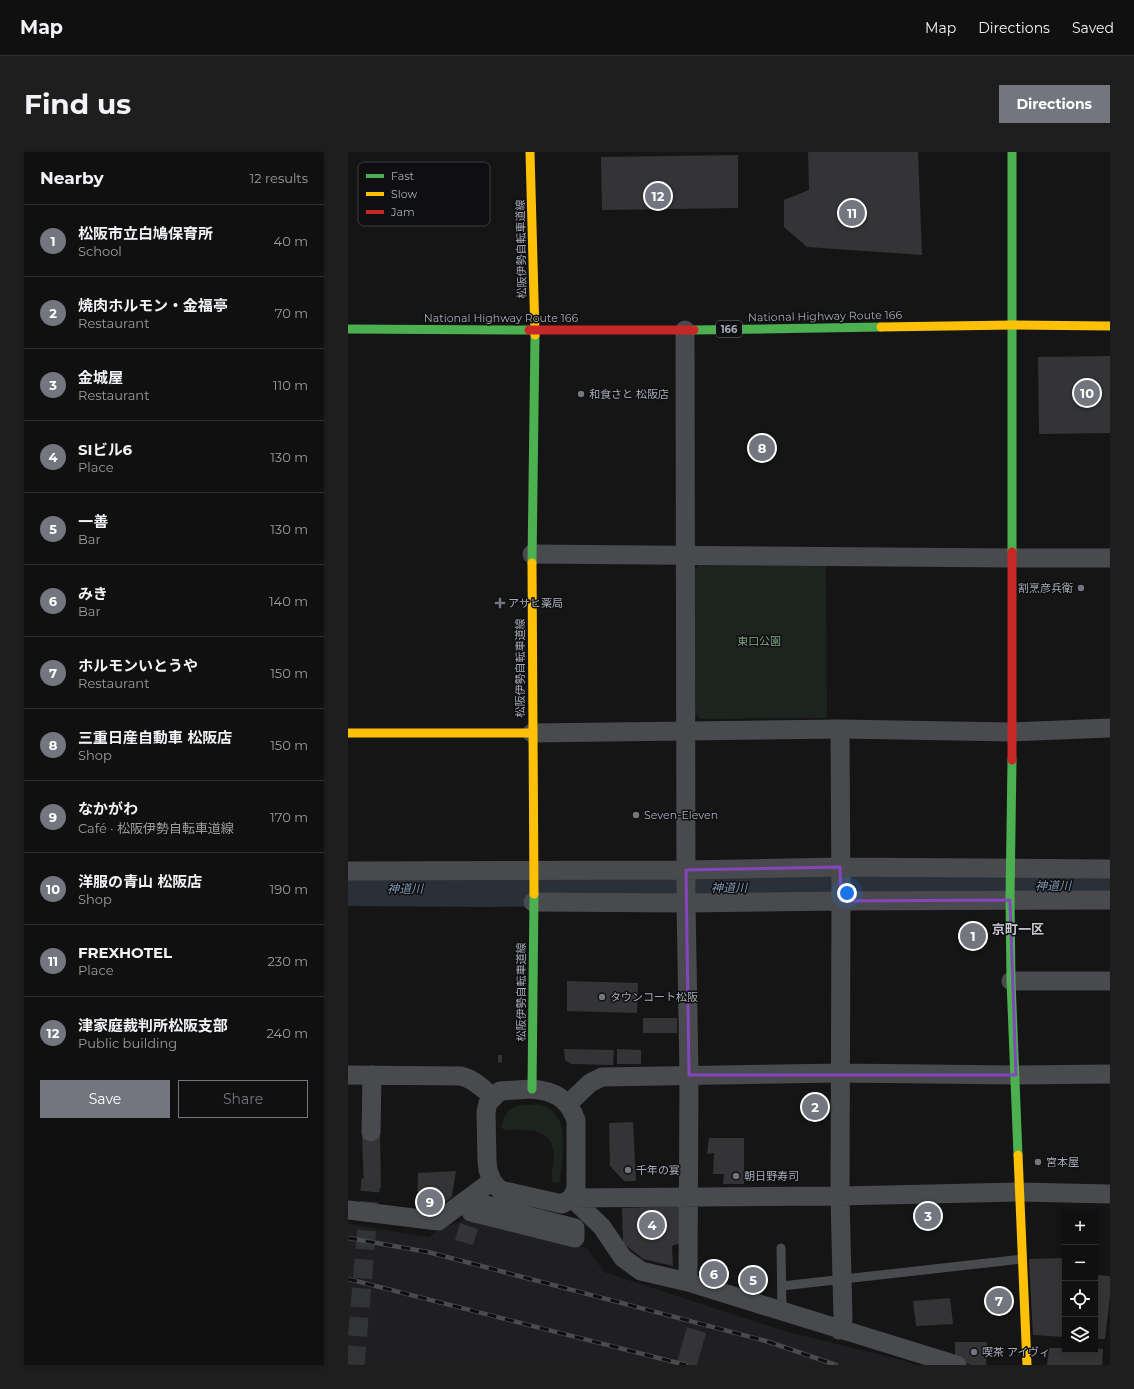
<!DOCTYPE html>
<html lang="en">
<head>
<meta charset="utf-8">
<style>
  :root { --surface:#101010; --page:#1e1e1e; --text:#f1f3f6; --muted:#9c9d9f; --line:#303030; --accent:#73767e }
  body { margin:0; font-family:Montserrat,"Noto Sans JP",sans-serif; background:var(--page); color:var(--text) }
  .controls { position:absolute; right:12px; bottom:12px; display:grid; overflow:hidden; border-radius:0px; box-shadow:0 2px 6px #0003 }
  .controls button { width:36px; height:36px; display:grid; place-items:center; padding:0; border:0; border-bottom:1px solid var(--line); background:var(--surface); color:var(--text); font:20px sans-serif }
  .you { position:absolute; left:499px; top:741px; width:14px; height:14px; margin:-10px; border:3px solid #fff; border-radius:50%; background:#1a73e8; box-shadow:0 0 0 6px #1a73e833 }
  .badge { display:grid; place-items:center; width:26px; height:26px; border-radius:50%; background:var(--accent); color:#fff; font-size:13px; font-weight:700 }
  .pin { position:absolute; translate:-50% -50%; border:2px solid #fff; box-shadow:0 1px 4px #0006 }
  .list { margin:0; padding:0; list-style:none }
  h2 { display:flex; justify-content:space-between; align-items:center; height:52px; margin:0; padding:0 16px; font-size:17px }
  h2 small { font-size:13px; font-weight:400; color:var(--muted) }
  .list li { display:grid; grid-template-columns:26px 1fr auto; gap:12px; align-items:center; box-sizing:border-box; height:72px; padding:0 16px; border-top:1px solid var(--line) }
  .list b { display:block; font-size:15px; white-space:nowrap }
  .list p { margin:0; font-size:13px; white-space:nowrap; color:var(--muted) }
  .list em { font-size:13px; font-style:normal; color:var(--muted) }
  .actions { display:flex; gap:8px; padding:12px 16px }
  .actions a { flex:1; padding:9px 0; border:1px solid var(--accent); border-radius:0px; text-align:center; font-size:14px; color:var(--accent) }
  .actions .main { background:var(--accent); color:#fff }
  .icon { flex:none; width:22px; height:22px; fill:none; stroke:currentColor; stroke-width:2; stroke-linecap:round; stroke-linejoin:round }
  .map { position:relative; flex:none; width:762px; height:1213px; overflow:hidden; border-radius:0px }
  header { display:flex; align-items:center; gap:24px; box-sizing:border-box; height:56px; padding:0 20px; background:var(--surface); border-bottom:1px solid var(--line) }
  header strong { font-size:19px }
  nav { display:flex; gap:22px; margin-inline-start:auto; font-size:14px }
  .intro { display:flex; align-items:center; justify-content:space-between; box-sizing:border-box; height:96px; padding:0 24px }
  h1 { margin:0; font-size:28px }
  .button { padding:10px 18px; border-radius:0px; background:var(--accent); color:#fff; font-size:14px; font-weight:700 }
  main { display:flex; gap:24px; padding:0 24px }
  aside { flex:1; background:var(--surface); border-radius:0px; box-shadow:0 2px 6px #0003 }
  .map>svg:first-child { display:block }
  .built { fill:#1f1f21 }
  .green { fill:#1d241f }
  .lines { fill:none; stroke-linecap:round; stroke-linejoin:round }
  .river { stroke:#293037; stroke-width:36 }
  .building { fill:#343436 }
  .street-tunnel { stroke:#323335; stroke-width:19; stroke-dasharray:19 10; stroke-linecap:butt }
  .lane { stroke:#494a4e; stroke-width:9 }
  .street { stroke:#494a4e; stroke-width:19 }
  .fast { stroke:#4caf50; stroke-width:9 }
  .slow { stroke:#ffc107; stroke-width:9 }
  .jam { stroke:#c62828; stroke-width:9 }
  .rail-casing { stroke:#494b4d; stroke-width:4.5 }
  .rail { stroke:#0f0f11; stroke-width:3; stroke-dasharray:9; stroke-linecap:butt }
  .marked { fill:none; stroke:#8445bd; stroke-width:3; stroke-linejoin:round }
  .poi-dot { fill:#73767e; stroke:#0f0f11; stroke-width:1.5 }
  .labels { text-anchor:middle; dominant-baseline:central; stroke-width:3; stroke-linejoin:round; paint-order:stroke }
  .shield { fill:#0f0f11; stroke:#797c84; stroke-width:1 }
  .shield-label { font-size:10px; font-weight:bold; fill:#a6abb6 }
  .street-label { font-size:11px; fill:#a6abb6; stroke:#0f0f11 }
  .poi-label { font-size:11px; fill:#a6abb6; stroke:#0f0f11; text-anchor:start }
  .park-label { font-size:11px; fill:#7da180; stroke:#0f0f11 }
  .water-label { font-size:12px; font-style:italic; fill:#7d98b1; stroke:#0f0f11 }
  .quarter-label { font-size:13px; font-weight:bold; fill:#c7cad2; stroke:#0f0f11 }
  .key { fill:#0f0f11; stroke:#3c3e43; stroke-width:1 }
  .key-label { font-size:11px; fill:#a6abb6 }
</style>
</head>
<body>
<header>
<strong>Map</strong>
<nav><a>Map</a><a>Directions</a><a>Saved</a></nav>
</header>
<div class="intro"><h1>Find us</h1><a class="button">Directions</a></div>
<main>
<aside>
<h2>Nearby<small>12 results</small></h2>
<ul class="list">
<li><span class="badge">1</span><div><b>松阪市立白鳩保育所</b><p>School</p></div><em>40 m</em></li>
<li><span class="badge">2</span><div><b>焼肉ホルモン・金福亭</b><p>Restaurant</p></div><em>70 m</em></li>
<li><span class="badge">3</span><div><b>金城屋</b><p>Restaurant</p></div><em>110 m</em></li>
<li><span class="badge">4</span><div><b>SIビル6</b><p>Place</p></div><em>130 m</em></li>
<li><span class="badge">5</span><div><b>一善</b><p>Bar</p></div><em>130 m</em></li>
<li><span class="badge">6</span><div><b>みき</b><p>Bar</p></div><em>140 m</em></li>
<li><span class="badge">7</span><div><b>ホルモンいとうや</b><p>Restaurant</p></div><em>150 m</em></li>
<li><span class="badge">8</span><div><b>三重日産自動車 松阪店</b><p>Shop</p></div><em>150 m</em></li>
<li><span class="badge">9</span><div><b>なかがわ</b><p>Café · 松阪伊勢自転車道線</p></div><em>170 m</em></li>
<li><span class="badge">10</span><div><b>洋服の青山 松阪店</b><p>Shop</p></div><em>190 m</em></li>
<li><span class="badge">11</span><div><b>FREXHOTEL</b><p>Place</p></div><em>230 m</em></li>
<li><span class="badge">12</span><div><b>津家庭裁判所松阪支部</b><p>Public building</p></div><em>240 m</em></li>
</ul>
<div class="actions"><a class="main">Save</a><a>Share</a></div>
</aside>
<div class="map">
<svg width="762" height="1213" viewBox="0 0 762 1213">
  <rect width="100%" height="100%" fill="#151515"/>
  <path class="built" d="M118 1067 239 1096 256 1120 436 1179 554 1208 569 1213H0V1072L81 1085 92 1077Z"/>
  <path class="green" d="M354 411 478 414 479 566 352 567 343 558 344 420Z
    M173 953C179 953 186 952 192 953 225 960 214 1007 212 1030L205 1031C202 1022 206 1013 206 1004 205 974 177 978 156 978L153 975C158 961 158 958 173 953Z"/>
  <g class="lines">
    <path class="river" d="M0 736 135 737 762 733"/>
  </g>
  <path class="building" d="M460 0H570L574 103 459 95 436 75V48L461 38Z
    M390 3V56L254 58 253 5Z
    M762 204V281L691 282 690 205Z
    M219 829 290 831 289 861 219 859Z
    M295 866H329V881H295Z
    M216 897 266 898 265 913 223 912 217 908Z
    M269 897 293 898V912H269Z
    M150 903H154V911L150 910Z
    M285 970 288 1029H276L262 1014 261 971Z
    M32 984 33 1036 16 1037 14 985Z
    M361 986H396V1032H375L376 1022H365L366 1001 359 1002Z
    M108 1019 104 1044 95 1053 81 1057 69 1058 70 1021Z
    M333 1054 332 1091 324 1094 325 1114 295 1107 275 1091 274 1056Z
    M112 1071 130 1077 125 1093 107 1088Z
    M717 1106V1185L685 1183 681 1107Z
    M747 1123 762 1124V1144L757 1187H747Z
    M602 1146 605 1172 568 1174 565 1149Z
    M339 1175 358 1181 349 1213H328Z
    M607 1190H639L638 1213H623L607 1205Z
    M701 1196H717V1198H747V1196L755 1197 754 1213H699Z"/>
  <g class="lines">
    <path class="street-tunnel" d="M7 1213 23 1027"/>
    <path class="lane" d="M433 1096 434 1160
      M434 1134 674 1107"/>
    <path class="street" d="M337 178 338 751 341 923 340 1130
      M184 402 664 406H762
      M184 581 492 577 664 580 762 576
      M0 719 338 718 492 715 762 717
      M185 750 338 751 493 749 762 748
      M663 829H762
      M0 923 113 924C126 927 135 937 145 945
      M184 937C206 939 220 946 228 968V1036L224 1046 214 1052 152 1038 144 1029 140 1018 139 1009 138 960 140 951 152 939Z
      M220 952 242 931 254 925 492 921 668 923 762 922
      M23 980 24 923
      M224 1046 492 1044 671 1040 762 1042
      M224 1046 254 1075 275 1106 293 1119 340 1130 609 1213
      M134 1052 227 1076V1086L123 1060Z
      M0 1058 90 1069 144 1029
      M491 1178 495 1167 492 1044 493 749 492 577"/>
    <path class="fast" d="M664 0V400
      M0 177 181 178
      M346 178 533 175
      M184 411 187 183
      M664 608 662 748 663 829 670 1003
      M184 937 186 742"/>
    <path class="slow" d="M182 0 187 183
      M533 175 665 173 762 174
      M184 411 186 742
      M0 581H184
      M670 1003 679 1213"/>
    <path class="jam" d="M181 178H346
      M664 608V400"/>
    <defs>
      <path id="rail" d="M0 1086 80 1100 418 1189 488 1213
        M0 1127 338 1213"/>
    </defs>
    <use href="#rail" class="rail-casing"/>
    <use href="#rail" class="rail"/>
  </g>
  <path class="marked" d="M492 715 493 749 662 748 668 923H341L338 718Z"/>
  <g class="poi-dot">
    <circle cx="233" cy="242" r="4"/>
    <circle cx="733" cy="436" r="4"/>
    <path d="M150 445h4v4h4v4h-4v4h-4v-4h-4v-4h4z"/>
    <circle cx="288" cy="663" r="4"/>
    <circle cx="254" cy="845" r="4"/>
    <circle cx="690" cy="1010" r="4"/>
    <circle cx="280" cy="1018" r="4"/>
    <circle cx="388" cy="1024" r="4"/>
    <circle cx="626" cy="1200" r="4"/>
  </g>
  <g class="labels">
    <rect class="shield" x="368" y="169" width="26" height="16" rx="3"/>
    <g class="shield-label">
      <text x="381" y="177">166</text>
    </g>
    <g class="street-label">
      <text transform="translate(173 97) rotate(-91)">松阪伊勢自転車道線</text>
      <text transform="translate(477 164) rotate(-1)">National Highway Route 166</text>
      <text x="153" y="166">National Highway Route 166</text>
      <text transform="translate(172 516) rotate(-90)">松阪伊勢自転車道線</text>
      <text transform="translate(173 840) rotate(-90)">松阪伊勢自転車道線</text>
    </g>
    <g class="poi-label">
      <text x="241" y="242">和食さと 松阪店</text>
      <text x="725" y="436" text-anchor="end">割烹彦兵衛</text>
      <text x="160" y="451">アサヒ薬局</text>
      <text x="296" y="663">Seven-Eleven</text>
      <text x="262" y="845">タウンコート松阪</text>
      <text x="698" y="1010">宮本屋</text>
      <text x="288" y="1018">千年の宴</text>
      <text x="396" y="1024">朝日野寿司</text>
      <text x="634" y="1200">喫茶 アイヴィ</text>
    </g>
    <g class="park-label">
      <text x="411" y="489">東口公園</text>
    </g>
    <g class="water-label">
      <text x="705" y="733">神道川</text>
      <text x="381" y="735">神道川</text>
      <text x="57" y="736">神道川</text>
    </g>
    <g class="quarter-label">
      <text x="670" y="777">京町一区</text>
    </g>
  </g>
  <rect x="10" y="10" width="132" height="64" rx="6" class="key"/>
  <rect x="18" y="22" width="18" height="4" fill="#4caf50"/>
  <rect x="18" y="40" width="18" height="4" fill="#ffc107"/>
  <rect x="18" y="58" width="18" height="4" fill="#c62828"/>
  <g class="key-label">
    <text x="43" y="28">Fast</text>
    <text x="43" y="46">Slow</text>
    <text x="43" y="64">Jam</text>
  </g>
</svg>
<div class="controls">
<button>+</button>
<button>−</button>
<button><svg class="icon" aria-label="locate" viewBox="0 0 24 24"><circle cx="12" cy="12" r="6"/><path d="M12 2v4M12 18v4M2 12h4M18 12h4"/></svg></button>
<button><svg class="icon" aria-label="layers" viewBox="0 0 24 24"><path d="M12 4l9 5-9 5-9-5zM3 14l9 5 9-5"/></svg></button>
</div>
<div class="you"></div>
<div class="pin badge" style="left:625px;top:784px">1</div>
<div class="pin badge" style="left:467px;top:955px">2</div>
<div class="pin badge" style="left:580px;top:1064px">3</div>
<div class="pin badge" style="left:304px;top:1073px">4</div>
<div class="pin badge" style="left:405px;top:1128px">5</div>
<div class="pin badge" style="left:366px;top:1122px">6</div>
<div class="pin badge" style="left:651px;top:1149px">7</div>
<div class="pin badge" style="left:414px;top:296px">8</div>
<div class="pin badge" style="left:82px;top:1050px">9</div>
<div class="pin badge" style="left:739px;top:241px">10</div>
<div class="pin badge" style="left:504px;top:61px">11</div>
<div class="pin badge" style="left:310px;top:44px">12</div>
</div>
</main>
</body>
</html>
